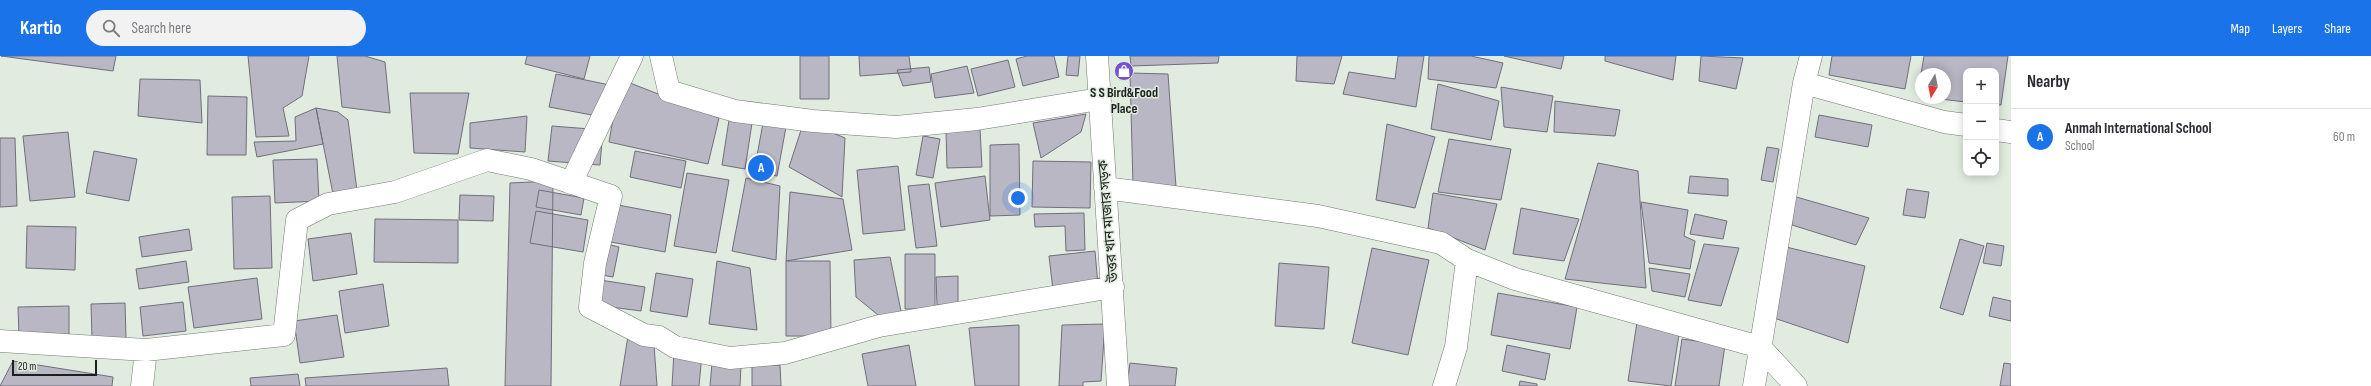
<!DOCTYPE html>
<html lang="en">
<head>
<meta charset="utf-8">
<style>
  :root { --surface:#fff; --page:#f2f2f3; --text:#2b2b33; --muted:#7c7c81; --line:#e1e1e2; --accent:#1a73e8 }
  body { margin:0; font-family:"Sofia Sans Condensed","Noto Sans Bengali",sans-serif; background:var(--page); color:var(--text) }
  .controls { position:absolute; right:12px; top:12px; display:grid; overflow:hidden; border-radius:8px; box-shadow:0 2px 10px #0003 }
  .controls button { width:36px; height:36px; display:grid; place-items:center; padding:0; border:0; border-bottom:1px solid var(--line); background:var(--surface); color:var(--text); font:20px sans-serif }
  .compass { position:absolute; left:1915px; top:12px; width:36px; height:36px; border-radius:50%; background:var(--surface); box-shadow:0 2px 10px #0003; rotate:190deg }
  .scale { position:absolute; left:12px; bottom:10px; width:85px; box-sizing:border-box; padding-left:4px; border:2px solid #1c201c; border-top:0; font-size:11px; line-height:14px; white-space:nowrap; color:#1c201c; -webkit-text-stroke:3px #e1ebe0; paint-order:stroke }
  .you { position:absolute; left:1018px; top:142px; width:14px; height:14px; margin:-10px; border:3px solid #fff; border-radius:50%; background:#1a73e8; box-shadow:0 0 0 6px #1a73e833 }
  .badge { display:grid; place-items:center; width:26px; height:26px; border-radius:50%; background:var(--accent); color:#fff; font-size:13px; font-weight:700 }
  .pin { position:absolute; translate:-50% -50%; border:2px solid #fff; box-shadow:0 1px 4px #0006 }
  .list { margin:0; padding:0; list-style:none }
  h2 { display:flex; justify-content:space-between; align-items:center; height:52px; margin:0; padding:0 16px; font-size:17px }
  h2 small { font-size:13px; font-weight:400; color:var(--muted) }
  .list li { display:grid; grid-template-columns:26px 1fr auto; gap:12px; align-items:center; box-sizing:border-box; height:56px; padding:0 16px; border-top:1px solid var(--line) }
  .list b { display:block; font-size:15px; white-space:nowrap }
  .list p { margin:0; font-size:13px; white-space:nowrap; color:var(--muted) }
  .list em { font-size:13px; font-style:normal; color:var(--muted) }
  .icon { flex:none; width:22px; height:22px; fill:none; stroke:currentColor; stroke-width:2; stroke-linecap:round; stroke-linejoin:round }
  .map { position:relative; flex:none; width:2011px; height:330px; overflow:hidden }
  header { display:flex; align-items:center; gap:24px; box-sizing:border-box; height:56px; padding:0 20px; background:var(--accent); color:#fff }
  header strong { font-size:19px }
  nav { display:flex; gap:22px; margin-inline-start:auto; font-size:14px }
  .search { width:280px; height:36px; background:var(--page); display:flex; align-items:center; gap:10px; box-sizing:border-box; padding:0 14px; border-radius:22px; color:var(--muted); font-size:15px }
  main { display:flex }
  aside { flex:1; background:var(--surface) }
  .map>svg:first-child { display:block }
  .building { fill:#b9b7c4; stroke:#706f7a }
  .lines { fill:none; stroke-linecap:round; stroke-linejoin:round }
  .minor-casing { stroke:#727a71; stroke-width:23 }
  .minor { stroke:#fff; stroke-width:22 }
  .labels { text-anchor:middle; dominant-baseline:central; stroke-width:3; stroke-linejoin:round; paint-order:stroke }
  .poi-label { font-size:14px; font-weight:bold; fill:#1c201c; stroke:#e1ebe0 }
  .street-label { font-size:14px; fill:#1c201c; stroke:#e1ebe0 }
</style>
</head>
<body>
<header>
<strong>Kartio</strong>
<div class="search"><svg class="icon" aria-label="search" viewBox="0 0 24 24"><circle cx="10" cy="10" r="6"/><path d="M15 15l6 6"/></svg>Search here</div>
<nav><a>Map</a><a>Layers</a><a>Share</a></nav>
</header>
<main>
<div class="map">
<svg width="2011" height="330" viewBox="0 0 2011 330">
  <rect width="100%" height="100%" fill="#e1ebe0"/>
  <path class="building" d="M1 0H116L113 15Z
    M248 0H309L302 40 283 52 289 80 256 81Z
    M337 0H365L385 6 390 57 342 51Z
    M527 0H590L584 23 525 8Z
    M800 0H829V43H800Z
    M859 0H909L911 16 860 20Z
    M1027 0H1054L1059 21 1023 30 1016 3Z
    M1068 0H1080L1078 20 1066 19Z
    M1130 0H1219L1218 7 1131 10Z
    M1297 0H1342L1334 28 1296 25Z
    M1398 0H1424L1416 51 1343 38 1349 16 1395 23Z
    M1429 0H1471L1503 7 1496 32 1428 23Z
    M1504 0H1564L1561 13Z
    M1605 0H1676L1673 24 1605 5Z
    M1701 0 1743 2 1736 33 1699 25Z
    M1832 0H1911L1905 33 1829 19Z
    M1924 0H2008L2001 49H1996V15H1966V46L1931 42H1945V18H1921Z
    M1008 4 1015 31 978 40 971 13Z
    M967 10 974 37 935 42 931 18Z
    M929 11 931 26 903 30 897 14Z
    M1130 17 1168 18 1176 131 1133 129Z
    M556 18 615 30 608 62 549 51Z
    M140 23 200 24 202 67 138 60Z
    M620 23 719 62 708 108 609 86Z
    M1438 28 1499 45 1491 84 1431 73Z
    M1501 31 1553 40 1547 76 1504 71Z
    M410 37H469L458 98 414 97Z
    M208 40 247 41 246 99H207Z
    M1555 45 1620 54 1615 80 1554 76Z
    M316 52 338 56 348 64 357 135 333 138Z
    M316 52 323 88 257 101 254 86 296 85 295 61Z
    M1086 58 1081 76 1041 102 1033 67Z
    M1819 59 1872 69 1868 91 1815 81Z
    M527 60 525 96 470 92V67Z
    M729 64 752 67 745 113 722 109Z
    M804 65 845 82 842 141 789 111Z
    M763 67 786 71 777 120 754 116Z
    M1387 68 1435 81 1415 152 1376 144Z
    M552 70 603 74 600 109 548 105Z
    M980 73 982 111 947 112 946 75Z
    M68 76 75 141 30 145 23 80Z
    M923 80 940 83 933 122 916 119Z
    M0 82H15L17 150 0 151Z
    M1449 83 1511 93 1501 144 1438 136Z
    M1019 88 1020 159 990 160V89Z
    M1767 91 1779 93 1773 126 1761 124Z
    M94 95 137 103 129 145 86 137Z
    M635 95 686 105 681 132 630 121Z
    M317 103 319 145 275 147 273 104Z
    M1033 105 1091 106 1090 152 1032 151Z
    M1598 107 1638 115 1646 232 1565 223Z
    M898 110 905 174 863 178 857 114Z
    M687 117 729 124 716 197 674 190Z
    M985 120 990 164 941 171 935 127Z
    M1690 120 1728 123V140L1688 137Z
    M746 122 780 130 776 204 732 195Z
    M553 125 551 330H505L510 127Z
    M929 128 937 190 916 192 908 130Z
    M1907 133 1929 136 1925 162 1903 159Z
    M539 134 584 142 581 159 536 151Z
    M790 136 843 143 852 194 786 205Z
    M1433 137 1497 148 1485 194 1428 172Z
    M460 139 494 140 493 165 459 164Z
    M270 140 272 212 234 213 232 141Z
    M1793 140 1869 162 1856 189 1792 169Z
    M1641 146 1688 154 1684 180 1695 185 1690 213 1649 207Z
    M618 149 671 159 665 196 611 186Z
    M1521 152 1579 163 1564 205 1513 198Z
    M536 155 588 164 583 196 530 187Z
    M1084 157 1085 194 1066 195 1065 170 1035 171 1034 158Z
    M1695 158 1727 165 1723 183 1690 178Z
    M375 163 458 164V207L374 206Z
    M27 170 76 171 75 214 26 212Z
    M189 173 192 194 142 201 139 181Z
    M351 177 357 218 313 225 308 183Z
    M1960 183 1984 190 1963 259 1940 252Z
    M603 187 619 191 613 221 596 218Z
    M1987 187 2004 190 2001 210 1983 207Z
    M1704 188 1739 192 1721 250 1688 244Z
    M1782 190 1865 210 1848 287 1774 262Z
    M1372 192 1429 204 1408 299 1352 287Z
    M1095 195 1098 229 1053 234 1049 200Z
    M905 198H935V253H905Z
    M890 201 903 265 889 268 856 241 854 204Z
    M186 205 189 226 139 233 136 213Z
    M717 205 750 212 757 274 709 268Z
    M786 205H830L831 280H786Z
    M1279 207 1329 211 1324 273 1275 270Z
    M1649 212 1690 218 1685 241 1652 235Z
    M656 217 693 223 687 261 650 255Z
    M958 220V249H937L936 221Z
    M257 222 262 263 194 272 188 231Z
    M600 224 645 231 641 255 596 249Z
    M383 228 389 270 345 277 339 235Z
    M1498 237 1577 251 1570 293 1491 279Z
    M1993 241 2011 245V265L1989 260Z
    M183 246 186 275 143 280 140 251Z
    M125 247 126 282 92 283 91 248Z
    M69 250V280L19 281 18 251Z
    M337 259 344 301 300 307 294 265Z
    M1637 266 1680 272 1671 330 1628 325Z
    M1105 268 1101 325 1083 326V330H1059L1062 269Z
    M1019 269V330H975L969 272Z
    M628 280 654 289 657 330H620Z
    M1682 283 1725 289 1719 330H1675Z
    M909 289 916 330H868L862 298Z
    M1507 289 1550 298 1545 324 1502 315Z
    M674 296 702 298 699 330H672Z
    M13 305 113 321 112 330H0Z
    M712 307 741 309 740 330H710Z
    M1130 307 1177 312 1175 330H1127Z
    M2004 307 2011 308V330H2000Z
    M780 309 781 330H752V310Z
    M447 312 449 330H306L305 322Z
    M298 318 300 330H251L250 322Z
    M1520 325 1537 328V330H1519Z"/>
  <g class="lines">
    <defs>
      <path id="minor" d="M661 0 669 35 735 55 813 65 896 71 977 63 1099 43
        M1097 0 1118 330
        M1811 0 1804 27 1944 66 1966 69
        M1996 74 2011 76
        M571 127 632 0
        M1105 132 1318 160 1441 187 1467 204 1515 223 1760 291 1796 330
        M0 285 146 294
        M142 330 146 294 284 279 297 164 328 148 395 136 487 104 531 113 611 140 595 207 590 251 644 279 659 281 675 291 730 302 785 297 879 270 1113 231
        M1444 330 1456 291 1467 204
        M1754 330 1804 27"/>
    </defs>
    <use href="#minor" class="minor-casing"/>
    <use href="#minor" class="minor"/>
  </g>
  <defs>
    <symbol id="shop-disc" viewBox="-11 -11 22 22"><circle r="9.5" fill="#7251ca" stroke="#e1ebe0"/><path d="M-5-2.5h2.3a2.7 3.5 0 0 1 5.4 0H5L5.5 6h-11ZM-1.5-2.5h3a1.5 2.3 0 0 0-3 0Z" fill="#fff"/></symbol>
  </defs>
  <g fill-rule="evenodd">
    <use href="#shop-disc" x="1113" y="4" width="22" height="22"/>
  </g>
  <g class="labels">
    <g class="poi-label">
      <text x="1124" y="36">S S Bird&amp;Food<tspan x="1124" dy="16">Place</tspan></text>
    </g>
    <g class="street-label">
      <text transform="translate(1108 165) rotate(-95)">উত্তর খান মাজার সড়ক</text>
    </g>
  </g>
</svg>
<div class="controls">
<button>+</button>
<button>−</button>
<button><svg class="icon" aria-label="locate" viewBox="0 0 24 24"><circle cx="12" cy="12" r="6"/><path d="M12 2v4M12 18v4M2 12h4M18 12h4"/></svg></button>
</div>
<svg class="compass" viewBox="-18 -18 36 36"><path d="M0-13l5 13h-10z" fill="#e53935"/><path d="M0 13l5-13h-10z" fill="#7c7c81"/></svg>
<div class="scale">20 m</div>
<div class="you"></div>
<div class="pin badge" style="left:761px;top:112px">A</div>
</div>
<aside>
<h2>Nearby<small></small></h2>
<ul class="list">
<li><span class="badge">A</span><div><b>Anmah International School</b><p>School</p></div><em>60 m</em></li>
</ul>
</aside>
</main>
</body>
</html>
